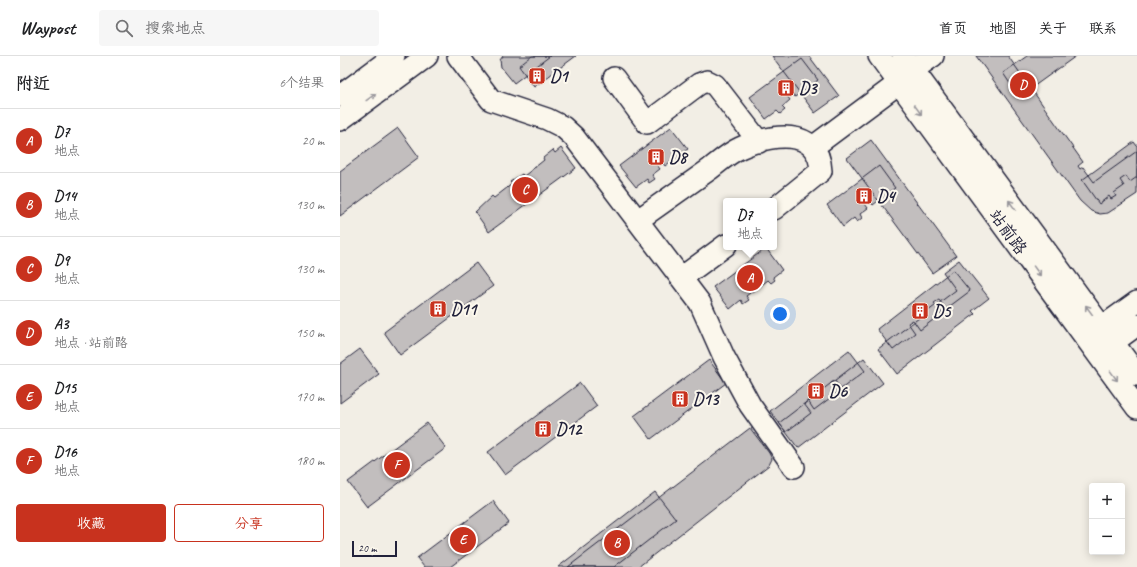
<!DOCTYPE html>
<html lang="zh">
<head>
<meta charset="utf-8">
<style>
  :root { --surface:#fff; --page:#f6f6f6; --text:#202124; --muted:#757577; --line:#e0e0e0; --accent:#c8321e }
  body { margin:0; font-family:Caveat,"LXGW WenKai TC",sans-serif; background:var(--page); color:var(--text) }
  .controls { position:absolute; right:12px; bottom:12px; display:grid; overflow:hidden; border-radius:4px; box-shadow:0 2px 10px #0003 }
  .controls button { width:36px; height:36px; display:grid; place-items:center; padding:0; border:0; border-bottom:1px solid var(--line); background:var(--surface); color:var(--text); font:20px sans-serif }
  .scale { position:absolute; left:12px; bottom:10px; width:45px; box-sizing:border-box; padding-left:4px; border:2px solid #22223b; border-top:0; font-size:11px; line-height:14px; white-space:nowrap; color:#22223b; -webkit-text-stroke:3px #fbf7ec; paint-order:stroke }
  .you { position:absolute; left:440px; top:258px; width:14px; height:14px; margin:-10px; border:3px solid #fff; border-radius:50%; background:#1a73e8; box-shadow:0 0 0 6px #1a73e833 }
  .badge { display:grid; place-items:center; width:26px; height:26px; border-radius:50%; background:var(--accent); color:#fff; font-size:13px; font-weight:700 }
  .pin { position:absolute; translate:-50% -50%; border:2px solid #fff; box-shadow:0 1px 4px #0006 }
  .popup { position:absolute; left:383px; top:142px; width:54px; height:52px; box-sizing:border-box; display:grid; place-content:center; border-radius:4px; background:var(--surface); filter:drop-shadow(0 1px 3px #0005); font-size:13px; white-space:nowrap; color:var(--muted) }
  .popup b { font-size:15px; color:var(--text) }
  .popup::after { content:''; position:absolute; left:50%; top:100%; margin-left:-8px; border:8px solid transparent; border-top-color:var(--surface) }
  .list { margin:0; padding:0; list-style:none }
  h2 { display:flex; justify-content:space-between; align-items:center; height:52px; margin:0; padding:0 16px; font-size:17px }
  h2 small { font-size:13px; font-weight:400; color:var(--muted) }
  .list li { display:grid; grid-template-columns:26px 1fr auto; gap:12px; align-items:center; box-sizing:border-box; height:64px; padding:0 16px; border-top:1px solid var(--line) }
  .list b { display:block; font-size:15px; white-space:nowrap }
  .list p { margin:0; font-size:13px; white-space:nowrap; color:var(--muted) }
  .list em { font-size:13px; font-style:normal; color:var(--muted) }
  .actions { display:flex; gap:8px; padding:12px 16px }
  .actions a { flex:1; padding:9px 0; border:1px solid var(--accent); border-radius:4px; text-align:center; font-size:14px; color:var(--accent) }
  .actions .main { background:var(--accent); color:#fff }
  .icon { flex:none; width:22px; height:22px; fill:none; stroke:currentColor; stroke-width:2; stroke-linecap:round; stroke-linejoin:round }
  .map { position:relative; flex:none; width:797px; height:511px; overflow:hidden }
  header { display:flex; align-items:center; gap:24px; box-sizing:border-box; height:56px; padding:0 20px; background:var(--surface); border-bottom:1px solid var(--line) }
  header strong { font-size:19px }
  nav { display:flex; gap:22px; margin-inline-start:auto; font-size:14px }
  .search { width:280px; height:36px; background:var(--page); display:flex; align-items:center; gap:10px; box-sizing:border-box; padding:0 14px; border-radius:4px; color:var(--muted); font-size:15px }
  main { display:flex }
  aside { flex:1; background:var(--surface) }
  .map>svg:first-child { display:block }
  .building { fill:#c2bebe; stroke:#22223b }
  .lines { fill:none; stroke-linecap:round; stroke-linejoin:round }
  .minor-casing { stroke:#22223b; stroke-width:24 }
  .minor { stroke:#fbf7ec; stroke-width:21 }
  .oneway { stroke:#99979c }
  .labels { text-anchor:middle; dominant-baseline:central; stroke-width:4; stroke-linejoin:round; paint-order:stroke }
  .poi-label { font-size:17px; font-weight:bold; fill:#22223b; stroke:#fbf7ec; text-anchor:start }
  .street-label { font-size:17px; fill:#22223b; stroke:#fbf7ec }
</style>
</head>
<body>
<header>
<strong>Waypost</strong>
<div class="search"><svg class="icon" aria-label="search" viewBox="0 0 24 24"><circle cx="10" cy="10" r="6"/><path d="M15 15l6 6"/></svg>搜索地点</div>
<nav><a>首页</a><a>地图</a><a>关于</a><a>联系</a></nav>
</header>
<main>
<aside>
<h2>附近<small>6个结果</small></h2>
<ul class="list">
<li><span class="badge">A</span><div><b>D7</b><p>地点</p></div><em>20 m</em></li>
<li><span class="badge">B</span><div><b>D14</b><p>地点</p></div><em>130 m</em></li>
<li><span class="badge">C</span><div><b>D9</b><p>地点</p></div><em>130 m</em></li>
<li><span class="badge">D</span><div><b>A3</b><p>地点 · 站前路</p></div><em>150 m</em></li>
<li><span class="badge">E</span><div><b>D15</b><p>地点</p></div><em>170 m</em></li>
<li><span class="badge">F</span><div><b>D16</b><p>地点</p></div><em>180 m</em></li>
</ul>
<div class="actions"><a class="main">收藏</a><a>分享</a></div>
</aside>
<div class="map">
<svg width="797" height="511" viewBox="0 0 797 511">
  <rect width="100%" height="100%" fill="#f2eee5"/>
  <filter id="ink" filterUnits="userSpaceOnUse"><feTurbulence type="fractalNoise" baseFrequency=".025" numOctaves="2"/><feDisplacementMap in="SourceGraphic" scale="8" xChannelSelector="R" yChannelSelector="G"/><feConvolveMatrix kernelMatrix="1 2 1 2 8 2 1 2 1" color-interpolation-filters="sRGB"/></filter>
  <g filter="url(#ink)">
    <path class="building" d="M163 0H210L174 27 161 11 160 4Z
      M192 0H236L194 31 179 10Z
      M432 0H469L499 40 475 57Z
      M636 0H668L743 106 738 110 740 113 743 111 754 126 797 95V138L768 157 760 158 751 155 740 145Z
      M687 0H736L679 41 663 17Z
      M462 3 478 24 469 31 472 34 467 37 464 34 455 41 449 33 445 37 450 44 442 51 445 54 440 58 437 55 426 63 410 41Z
      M331 71 348 93 339 99 341 102 337 106 334 103 325 110 319 102 314 105 320 113 312 119 315 123 309 127 307 123 296 131 279 110Z
      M58 72 79 101 0 160V115Z
      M531 84 616 200 592 217 507 102Z
      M794 86 797 90V121L790 126 786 120 780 124 784 130 774 137 776 140 771 143 769 140 759 148 742 124Z
      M221 92 236 112 149 176 135 156 152 140 154 142 172 128 170 126 182 118 184 120 204 104 203 102 213 94 215 97Z
      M539 110 555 132 546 138 549 142 544 145 542 142 533 149 527 141 522 144 528 152 520 158 522 162 517 166 514 162 503 171 487 149Z
      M426 192 442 214 433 221 435 224 431 227 428 224 419 231 413 223 408 226 414 234 406 240 409 244 403 248 401 244 390 253 373 231Z
      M619 204 649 242 632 255 635 258 557 318 538 293 616 234 603 216Z
      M136 207 153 230 60 299 44 276Z
      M613 214 630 235 606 253 599 244 594 247 602 257 580 274 573 264 568 267 575 277 553 294 537 273Z
      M20 293 39 318 0 347V308Z
      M509 294 525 315 501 333 495 325 491 327 498 336 474 354 468 345 464 348 471 357 446 376 430 355Z
      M524 302 543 327 458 392 439 367Z
      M369 304 386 327 311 383 294 360Z
      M240 327 257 350 165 419 148 396Z
      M87 367 106 392 27 451 8 426Z
      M410 372 429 397 432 403 429 409 298 511H228Z
      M315 436 336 463 274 511H218Z
      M153 445 169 467 110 511H84L77 502Z"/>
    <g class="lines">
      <defs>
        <path id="minor" d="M118 0 151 44 207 63 223 71 234 81 360 247 384 301 410 349 454 411
          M539 0 797 352
          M563 0 797 319
          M573 14 593 0
          M274 22 307 67 359 28 367 25 375 29 419 86
          M0 40 54 0
          M0 64 87 0
          M473 91 559 27
          M298 164C322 147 346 130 370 113 379 106 389 97 400 92 429 79 479 69 481 115L434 153
          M341 222 386 189
          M751 279 797 246
          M761 295 797 269"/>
      </defs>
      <use href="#minor" class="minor-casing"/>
      <use href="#minor" class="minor"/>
    </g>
    <defs><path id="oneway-shaft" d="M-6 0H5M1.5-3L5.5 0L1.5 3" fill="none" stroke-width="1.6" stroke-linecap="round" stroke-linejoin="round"/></defs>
    <g class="oneway">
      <use href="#oneway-shaft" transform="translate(31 41) rotate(-36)"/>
      <use href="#oneway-shaft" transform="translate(578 54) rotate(54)"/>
      <use href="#oneway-shaft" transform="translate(672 149) rotate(-126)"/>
      <use href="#oneway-shaft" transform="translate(697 215) rotate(54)"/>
      <use href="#oneway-shaft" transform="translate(749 254) rotate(-126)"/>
      <use href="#oneway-shaft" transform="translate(774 320) rotate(54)"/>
    </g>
  </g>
  <defs>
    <symbol id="building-square" viewBox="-11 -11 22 22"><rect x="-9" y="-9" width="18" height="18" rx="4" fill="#c8321e" stroke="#fbf7ec"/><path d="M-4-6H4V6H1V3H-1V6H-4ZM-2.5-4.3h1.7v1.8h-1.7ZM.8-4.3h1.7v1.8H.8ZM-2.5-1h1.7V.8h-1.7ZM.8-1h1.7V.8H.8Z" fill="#fff"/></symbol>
  </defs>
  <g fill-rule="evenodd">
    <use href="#building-square" x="187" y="10" width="20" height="20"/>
    <use href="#building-square" x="436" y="22" width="20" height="20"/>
    <use href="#building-square" x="306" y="91" width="20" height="20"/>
    <use href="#building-square" x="514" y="130" width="20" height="20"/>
    <use href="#building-square" x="88" y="243" width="20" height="20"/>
    <use href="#building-square" x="570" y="245" width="20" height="20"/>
    <use href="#building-square" x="466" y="325" width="20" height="20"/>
    <use href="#building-square" x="330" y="333" width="20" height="20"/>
    <use href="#building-square" x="193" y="363" width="20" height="20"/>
  </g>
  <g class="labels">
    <g class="poi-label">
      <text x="210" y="20">D1</text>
      <text x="459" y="32">D3</text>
      <text x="329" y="101">D8</text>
      <text x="537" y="140">D4</text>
      <text x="111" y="253">D11</text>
      <text x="593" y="255">D5</text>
      <text x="489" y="335">D6</text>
      <text x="353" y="343">D13</text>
      <text x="216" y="373">D12</text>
    </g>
    <g class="street-label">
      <text transform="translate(668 176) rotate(54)">站前路</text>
    </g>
  </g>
</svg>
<div class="controls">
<button>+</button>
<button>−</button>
</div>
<div class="scale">20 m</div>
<div class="you"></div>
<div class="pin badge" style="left:410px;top:222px">A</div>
<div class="popup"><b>D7</b>地点</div>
<div class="pin badge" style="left:277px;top:487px">B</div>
<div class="pin badge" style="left:185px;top:134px">C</div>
<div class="pin badge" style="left:683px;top:29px">D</div>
<div class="pin badge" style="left:123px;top:484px">E</div>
<div class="pin badge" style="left:57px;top:409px">F</div>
</div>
</main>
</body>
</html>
